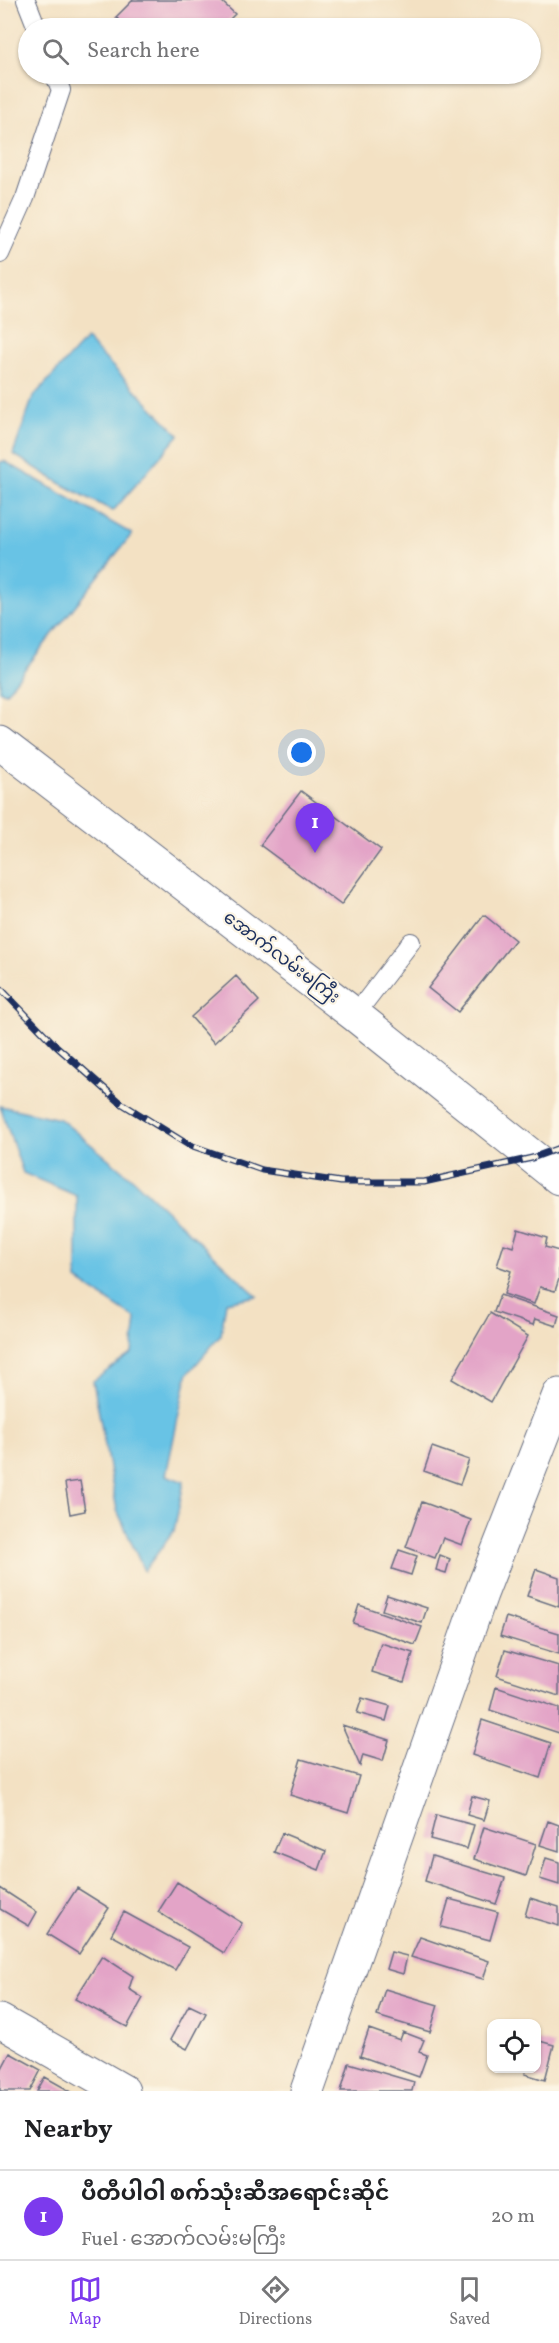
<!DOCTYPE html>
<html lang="en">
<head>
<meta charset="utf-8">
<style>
  :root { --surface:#fff; --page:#f6f6f6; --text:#202124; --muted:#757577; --line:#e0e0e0; --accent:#7c3aed }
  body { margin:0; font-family:Vollkorn,"Noto Sans Myanmar",serif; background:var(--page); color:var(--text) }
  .controls { position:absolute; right:18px; bottom:18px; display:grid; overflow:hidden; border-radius:12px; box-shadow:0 2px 4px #0004 }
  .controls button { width:54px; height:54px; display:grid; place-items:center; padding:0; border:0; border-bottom:2px solid var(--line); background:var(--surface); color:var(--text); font:30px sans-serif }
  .you { position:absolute; left:302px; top:753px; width:21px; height:21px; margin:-15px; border:4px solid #fff; border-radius:50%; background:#1a73e8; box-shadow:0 0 0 9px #1a73e833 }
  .badge { display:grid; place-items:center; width:39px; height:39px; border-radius:50%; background:var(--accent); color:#fff; font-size:20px; font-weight:700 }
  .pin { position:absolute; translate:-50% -50px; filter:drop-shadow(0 2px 3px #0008) }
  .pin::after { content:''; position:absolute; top:32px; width:21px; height:18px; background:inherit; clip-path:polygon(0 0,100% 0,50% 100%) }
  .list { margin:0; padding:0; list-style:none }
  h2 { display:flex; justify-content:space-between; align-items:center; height:78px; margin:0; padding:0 24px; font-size:26px }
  h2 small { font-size:20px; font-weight:400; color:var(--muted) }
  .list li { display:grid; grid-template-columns:39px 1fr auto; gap:18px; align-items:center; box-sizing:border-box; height:90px; padding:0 24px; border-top:2px solid var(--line) }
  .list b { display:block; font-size:22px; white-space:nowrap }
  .list p { margin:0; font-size:20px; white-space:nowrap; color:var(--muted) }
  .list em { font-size:20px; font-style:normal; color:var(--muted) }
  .icon { flex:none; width:33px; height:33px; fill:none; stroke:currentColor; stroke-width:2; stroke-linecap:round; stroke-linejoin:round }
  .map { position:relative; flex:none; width:559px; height:2091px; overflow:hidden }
  .search { position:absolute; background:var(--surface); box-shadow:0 2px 4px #0004; left:18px; right:18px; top:18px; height:66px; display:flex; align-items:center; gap:15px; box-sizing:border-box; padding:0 21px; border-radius:33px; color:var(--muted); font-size:22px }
  .sheet { height:168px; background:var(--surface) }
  nav { display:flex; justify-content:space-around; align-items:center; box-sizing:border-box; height:84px; border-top:2px solid var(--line); background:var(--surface); font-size:16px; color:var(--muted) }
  nav a { display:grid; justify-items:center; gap:3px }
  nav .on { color:var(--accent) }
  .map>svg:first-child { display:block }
  .water { fill:#67c3e5; stroke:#4179a2; stroke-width:1.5 }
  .building { fill:#e3a4c7 }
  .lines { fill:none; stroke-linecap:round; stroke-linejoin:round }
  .lane-casing { stroke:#676d81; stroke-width:20 }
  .secondary-casing { stroke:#676d81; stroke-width:35 }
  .lane { stroke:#fff; stroke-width:18 }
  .secondary { stroke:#fff; stroke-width:33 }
  .rail-casing { stroke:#1b2f5e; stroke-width:7 }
  .rail { stroke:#fcf5e5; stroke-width:4.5; stroke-dasharray:14; stroke-linecap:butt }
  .labels { text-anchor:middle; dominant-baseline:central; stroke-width:4.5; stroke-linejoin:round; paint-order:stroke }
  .street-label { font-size:18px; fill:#1b2f5e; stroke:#fcf5e5 }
</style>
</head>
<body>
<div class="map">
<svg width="559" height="2091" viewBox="0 0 559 2091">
  <rect width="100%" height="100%" fill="#fcf5e5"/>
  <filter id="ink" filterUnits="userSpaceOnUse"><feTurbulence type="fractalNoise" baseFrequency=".0167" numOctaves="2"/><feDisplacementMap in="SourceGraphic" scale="12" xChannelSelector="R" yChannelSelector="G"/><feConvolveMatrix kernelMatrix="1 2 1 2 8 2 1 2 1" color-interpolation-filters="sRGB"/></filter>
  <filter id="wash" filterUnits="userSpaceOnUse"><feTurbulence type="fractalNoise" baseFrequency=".008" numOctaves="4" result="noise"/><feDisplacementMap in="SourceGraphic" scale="24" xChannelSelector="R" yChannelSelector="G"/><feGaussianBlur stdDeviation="1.35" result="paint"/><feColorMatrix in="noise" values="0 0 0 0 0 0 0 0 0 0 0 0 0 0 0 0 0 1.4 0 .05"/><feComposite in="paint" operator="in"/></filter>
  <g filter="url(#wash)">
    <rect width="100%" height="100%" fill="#f3e1c3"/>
    <path class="water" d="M86 339 179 435 113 511 60 483 13 454 33 397Z
      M4 461 132 534 6 693 0 691V462Z
      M0 1106 60 1119 134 1180 257 1296 226 1302 221 1335 187 1375 166 1475 184 1482 174 1531 144 1571 117 1510 93 1381 132 1353 136 1319 77 1280V1196L23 1173Z"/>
    <g id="blocks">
      <path class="building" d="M133 0H220L235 14 221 28H127L116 17Z
        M301 791 381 850 341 905 260 845Z
        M484 915 515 940 458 1012 428 988Z
        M236 976 259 1001 214 1043 191 1017Z
        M518 1229 547 1238 545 1247 559 1251V1279L555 1291 540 1287 534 1304 504 1294 511 1271 497 1266 504 1244 513 1247Z
        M500 1295 559 1315 556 1326 535 1319 533 1325 494 1312Z
        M490 1313 528 1336 491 1402 452 1379Z
        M432 1447 469 1460 460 1484 424 1471Z
        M80 1481 85 1511 70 1514 65 1483Z
        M422 1502 471 1520 462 1545 443 1538 435 1558 406 1547Z
        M399 1550 417 1556 411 1575 392 1569Z
        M440 1555 450 1559 446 1573 436 1570Z
        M536 1569 559 1577V1607L527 1596Z
        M387 1595 427 1608 422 1623 382 1610Z
        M359 1605 422 1627 415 1645 353 1623Z
        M506 1617 559 1633V1654L500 1636Z
        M381 1643 413 1653 404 1682 372 1672Z
        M505 1650 559 1666V1696L497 1676Z
        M496 1687 559 1708V1733L490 1710Z
        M362 1698 390 1706 386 1721 357 1713Z
        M482 1720 551 1743 540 1778 472 1755Z
        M342 1725 389 1740 383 1761 363 1755 360 1766Z
        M301 1759 359 1776 348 1813 290 1795Z
        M472 1796 490 1801 484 1820 467 1815Z
        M436 1815 474 1825 467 1849 430 1839Z
        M548 1821 559 1825V1851L540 1845Z
        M484 1827 536 1844 526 1876 474 1859Z
        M282 1833 326 1851 319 1870 274 1852Z
        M432 1856 505 1878 496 1904 425 1881Z
        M546 1858 559 1862V1885L540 1879Z
        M177 1882 242 1923 224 1953 158 1912Z
        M0 1888 37 1912 29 1926 0 1909Z
        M77 1888 109 1908 79 1954 47 1934Z
        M530 1898 559 1907V1926L525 1916Z
        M449 1899 498 1912 490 1940 441 1927Z
        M124 1912 188 1947 175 1970 111 1935Z
        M420 1937 489 1961 483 1979 411 1957Z
        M391 1952 407 1956 403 1974 386 1969Z
        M102 1956 133 1976 129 1989 143 1998 127 2027 75 1999Z
        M385 1989 438 2005 430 2032 377 2016Z
        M189 2005 206 2013 187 2049 170 2040Z
        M369 2029 400 2040 403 2032 424 2040 419 2052 427 2055 419 2077 360 2056Z
        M536 2040 554 2045 545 2080 525 2074 527 2068H536Z
        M10 2053 41 2070 30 2091H0V2072Z
        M349 2063 414 2082 412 2091H341Z
        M45 2077 70 2091H37Z"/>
    </g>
  </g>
  <g filter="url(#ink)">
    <use href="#blocks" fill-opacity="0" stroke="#676d81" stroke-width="1.5"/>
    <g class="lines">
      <defs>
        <path id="lane" d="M26 0 37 28
          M0 254 25 198 61 90 54 74
          M355 1015 411 942"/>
        <path id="secondary" d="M0 743 355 1015 559 1178
          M0 2021 123 2091
          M307 2091 481 1594 559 1395"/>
      </defs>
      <use href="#lane" class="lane-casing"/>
      <use href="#secondary" class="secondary-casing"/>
      <use href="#lane" class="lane"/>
      <use href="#secondary" class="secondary"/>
      <defs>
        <path id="rail" d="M0 988 55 1045 121 1103 187 1144 262 1170 341 1182H424L532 1158 559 1148"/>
      </defs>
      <use href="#rail" class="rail-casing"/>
      <use href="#rail" class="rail"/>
    </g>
  </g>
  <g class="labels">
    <g class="street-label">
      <text transform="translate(281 958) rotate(37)">အောက်လမ်းမကြီး</text>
    </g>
  </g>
</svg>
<div class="controls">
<button><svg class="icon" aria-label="locate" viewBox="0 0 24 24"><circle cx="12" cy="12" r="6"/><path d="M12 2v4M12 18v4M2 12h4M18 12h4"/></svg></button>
</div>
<div class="you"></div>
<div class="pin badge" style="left:315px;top:853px">1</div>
<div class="search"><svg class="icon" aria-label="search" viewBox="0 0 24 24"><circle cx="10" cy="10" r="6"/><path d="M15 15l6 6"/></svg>Search here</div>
</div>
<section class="sheet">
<h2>Nearby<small></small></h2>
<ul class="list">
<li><span class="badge">1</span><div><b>ပီတီပါဝါ စက်သုံးဆီအရောင်းဆိုင်</b><p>Fuel · အောက်လမ်းမကြီး</p></div><em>20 m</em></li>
</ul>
</section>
<nav>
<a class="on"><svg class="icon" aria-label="map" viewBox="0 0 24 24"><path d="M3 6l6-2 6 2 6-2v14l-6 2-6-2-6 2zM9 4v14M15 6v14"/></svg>Map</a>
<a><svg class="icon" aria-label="directions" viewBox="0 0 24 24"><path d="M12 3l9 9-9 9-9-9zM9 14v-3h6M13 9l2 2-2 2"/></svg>Directions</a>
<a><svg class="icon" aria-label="saved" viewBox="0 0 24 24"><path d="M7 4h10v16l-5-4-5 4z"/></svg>Saved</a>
</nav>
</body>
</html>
